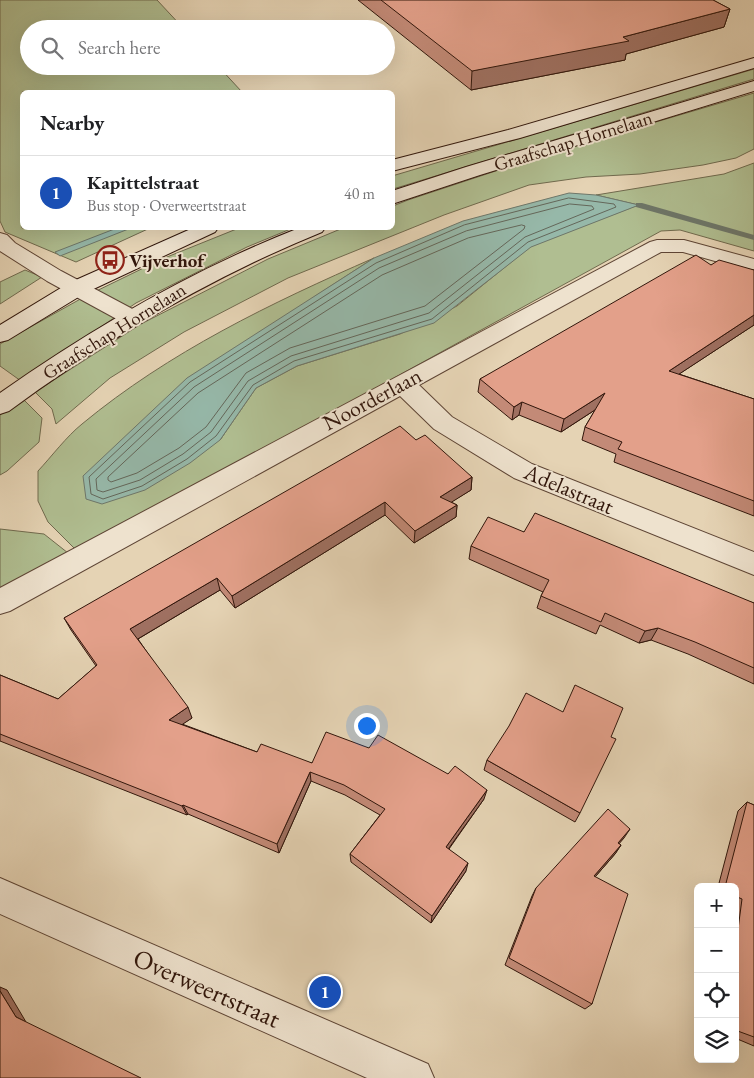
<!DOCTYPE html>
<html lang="en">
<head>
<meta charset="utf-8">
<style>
  :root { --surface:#fff; --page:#f6f6f6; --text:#202124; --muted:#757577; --line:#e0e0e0; --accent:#0f766e }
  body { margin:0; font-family:"EB Garamond",serif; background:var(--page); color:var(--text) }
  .controls { position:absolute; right:15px; bottom:15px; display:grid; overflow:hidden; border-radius:8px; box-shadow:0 5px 20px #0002 }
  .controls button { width:45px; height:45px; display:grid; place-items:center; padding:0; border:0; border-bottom:1px solid var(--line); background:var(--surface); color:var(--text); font:25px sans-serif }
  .you { position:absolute; left:366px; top:725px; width:18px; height:18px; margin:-12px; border:4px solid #fff; border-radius:50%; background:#1a73e8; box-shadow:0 0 0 8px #1a73e833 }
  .badge { display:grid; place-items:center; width:32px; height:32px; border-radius:50%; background:var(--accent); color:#fff; font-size:16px; font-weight:700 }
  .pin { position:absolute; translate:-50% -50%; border:2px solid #fff; box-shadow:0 1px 5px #0006 }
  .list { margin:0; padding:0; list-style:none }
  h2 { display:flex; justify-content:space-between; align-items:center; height:65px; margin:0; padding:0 20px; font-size:21px }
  h2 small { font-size:16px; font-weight:400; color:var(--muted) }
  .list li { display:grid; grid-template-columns:32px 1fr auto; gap:15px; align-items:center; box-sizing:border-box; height:75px; padding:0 20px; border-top:1px solid var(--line) }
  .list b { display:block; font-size:19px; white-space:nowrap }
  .list p { margin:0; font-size:16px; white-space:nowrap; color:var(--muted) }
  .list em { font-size:16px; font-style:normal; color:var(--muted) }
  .icon { flex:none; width:28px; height:28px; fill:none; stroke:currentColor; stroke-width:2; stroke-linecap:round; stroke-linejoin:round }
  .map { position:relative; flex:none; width:754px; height:1078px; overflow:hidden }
  .search { position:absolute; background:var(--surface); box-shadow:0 5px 20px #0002; left:20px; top:20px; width:375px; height:55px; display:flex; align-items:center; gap:12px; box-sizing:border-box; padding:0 18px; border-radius:28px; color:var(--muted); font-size:19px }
  .panel { position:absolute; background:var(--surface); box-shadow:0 5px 20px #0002; left:20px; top:90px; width:375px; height:140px; border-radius:8px }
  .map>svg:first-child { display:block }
  .green { fill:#b0be91; stroke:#706a4e }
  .water { fill:#96b8a9; stroke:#6e776a }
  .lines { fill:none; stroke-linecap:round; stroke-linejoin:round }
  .shore { stroke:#64675a; stroke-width:1 }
  .stream { fill:#6e776a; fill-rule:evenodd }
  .street-casing { stroke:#5e4535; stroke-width:2 }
  .secondary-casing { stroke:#31160b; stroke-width:2 }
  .street { fill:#eee2ce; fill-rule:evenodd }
  .secondary { fill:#eee2ce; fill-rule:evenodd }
  .wall { fill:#c38a77; stroke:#31160b }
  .shaded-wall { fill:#9f7061; stroke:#31160b }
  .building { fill:#e3a08a; stroke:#31160b }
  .labels { text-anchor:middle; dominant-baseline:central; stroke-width:4; stroke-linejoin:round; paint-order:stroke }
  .far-street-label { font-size:19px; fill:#31160b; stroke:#eee2ce }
  .far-poi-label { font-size:19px; font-weight:bold; fill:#31160b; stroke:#eee2ce; text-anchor:start }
  .street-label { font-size:22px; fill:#31160b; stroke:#eee2ce }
  .near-street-label { font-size:26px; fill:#31160b; stroke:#eee2ce }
</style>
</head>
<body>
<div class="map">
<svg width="754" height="1078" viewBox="0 0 754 1078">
  <rect width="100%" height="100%" fill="#e5d3b4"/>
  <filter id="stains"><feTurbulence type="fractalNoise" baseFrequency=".004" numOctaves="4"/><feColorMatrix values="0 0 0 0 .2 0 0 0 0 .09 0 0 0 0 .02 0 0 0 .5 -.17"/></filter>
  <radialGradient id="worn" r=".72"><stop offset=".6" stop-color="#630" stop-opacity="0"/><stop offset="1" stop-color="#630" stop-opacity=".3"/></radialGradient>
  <path class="green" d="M0 0H157L184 29H29V66H218L242 92H22V228H150L76 262 5 232 0 221Z
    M754 69V79L393 189 392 176Z
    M754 93V149L736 158 703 165 640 174 586 177 529 185 444 215 288 278 184 332 110 378 56 424 52 409 35 392 141 324 268 259 343 228H392L393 206 408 200 544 155Z
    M754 163V251L680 230 661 231 78 552 48 522 38 501V471C52 456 66 437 82 424 169 352 271 303 374 258L314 297 220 440 256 388 297 366 400 334 457 306 531 246 638 205 596 195 724 174Z
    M239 228H293L247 247 136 303 21 381 0 366V344L84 297 162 259Z
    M25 270 42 277 0 304V282Z
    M22 398 42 418 39 442 7 471 0 475V415Z
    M0 529 44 534 68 553 0 590Z"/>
  <path class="water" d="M569 193 596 195 639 205 531 247 434 323 297 366 256 388 220 440 190 463 145 490 102 504 86 499 83 476 187 378 374 258 463 221Z
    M117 228H131L60 256 55 252Z"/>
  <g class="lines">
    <path class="shore" d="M569 198 614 204 616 207 528 242 432 319 294 361 253 385 216 436 187 459 142 486 103 499 91 494 89 477 190 382 376 263 464 225Z
      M570 204 592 206 594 209 525 237 429 313 291 356 248 381 211 432 183 454 140 480 103 492 97 490 96 479 194 387 379 268 466 231Z
      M522 225 525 226 524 229 425 306 290 348 246 373 206 427 179 448 137 473 111 482 108 480V477L198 393 382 275 468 238Z"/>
    <path class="stream" d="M636 203H642L754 235V240L636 207Z"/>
    <defs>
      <path id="street" d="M0 233 7 235 15 243 61 271 140 313 143 318 140 323 132 325 124 323 47 281 0 251Z
        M657 240H684L754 259V272L683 252H661L419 385 452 417 532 464 754 552V575L514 478 434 429 400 396 10 611 0 614V588L650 242Z
        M0 878 428 1064 434 1078H367L0 914Z"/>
      <path id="secondary" d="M754 58V68L520 138 392 171V160L508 130Z
        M754 81V91L480 175 392 204V191L466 167Z
        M193 228H218L215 232 85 293 8 340 0 342V325L69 283Z
        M299 228H325L322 232C209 278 107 339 9 411L0 414V393C94 327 192 270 299 228Z"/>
    </defs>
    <use href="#street" class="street-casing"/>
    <use href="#secondary" class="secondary-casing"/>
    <use href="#street" class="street"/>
    <use href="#secondary" class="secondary"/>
  </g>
  <path class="wall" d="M358 0H713L730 9 724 27 626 54 625 60 471 90Z
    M711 265 754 270V325L679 374 754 399V516L614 462 616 454 582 440 585 427 595 410 561 432 519 415 512 420 478 392 480 379Z
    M416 440 472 477 471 490 451 502 457 505 456 517 414 543 385 515 235 608 220 590 138 639 192 718 182 724 257 752 312 763 484 799 449 849 466 871 431 923 351 862 350 854 380 815 345 795 311 781 279 853 188 814 187 815 0 741V675L58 699 96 666 71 630 64 618Z
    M524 532 754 603V684L688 654 651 640 639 643 600 625 596 634 537 608 541 596 543 592 469 559 471 546Z
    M487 760 580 813 575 822 484 770Z
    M747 802 754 805V1046L735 1038V887H718L738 811Z
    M624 838 619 843 621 845 615 854 595 877 592 1004 585 1009 505 965 532 896 536 888Z"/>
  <path class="shaded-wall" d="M730 9 724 27 626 54 625 60 471 90 472 71 623 37Z
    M754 315V325L664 384 669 371Z
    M605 393 601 406 561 432 564 419Z
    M522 402 519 415 512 420 514 407Z
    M472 477 471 490 439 510 440 497Z
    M385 502V515L235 608 232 596Z
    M457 505 456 517 414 543 415 531Z
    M217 578 220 590 136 640 130 629Z
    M658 628 651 640 639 643 645 631Z
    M188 707 192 718 174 730 169 720Z
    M310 772 311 781 279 853 277 844Z
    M487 790 484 799 444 855 446 847Z
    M183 805 188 814 187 815 182 806Z
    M630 829 624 838 612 852 618 843Z
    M621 845 615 854 588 885 594 876Z
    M468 863 466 871 431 923 432 916Z
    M0 987 7 990 26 1022 16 1017 0 991Z"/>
  <path class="building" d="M381 0H713L730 9 623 37 629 41 472 71Z
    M696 255 711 265 719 260 754 270V315L669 371 754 399V501L618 449 622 442 585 427 605 393 564 419 522 402 514 407 480 379Z
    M400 426 416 440 425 435 472 477 440 497 457 505 415 531 385 502 232 596 217 578 130 629 188 707 169 720 257 752 261 744 312 763 326 732 369 748 378 735 448 774 455 766 487 790 446 847 468 863 432 916 350 854 385 809 344 785 310 772 277 844 183 805 182 806 0 734V675L58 699 97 665 64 618Z
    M535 513 754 603V668L695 642 658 628 645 631 605 613 601 622 541 596 549 580 471 546 488 517 524 532Z
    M575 685 623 708 611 737 616 739 580 813 487 760 509 726 526 693 563 712Z
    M747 802 754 805V1037L735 1030V952L742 899 735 896V887H725Z
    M608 809 630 829 618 843 621 845 594 876 628 894 592 1004 509 958 536 888Z
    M0 991 16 1017 141 1078H0Z"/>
  <defs>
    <symbol id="bus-ring" viewBox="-11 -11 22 22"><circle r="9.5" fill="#eee2ce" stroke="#8f2418" stroke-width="1.5"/><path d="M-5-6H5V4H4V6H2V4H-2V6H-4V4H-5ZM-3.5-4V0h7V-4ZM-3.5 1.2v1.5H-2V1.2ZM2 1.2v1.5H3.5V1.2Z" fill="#8f2418"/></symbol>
  </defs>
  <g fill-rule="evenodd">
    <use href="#bus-ring" x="94" y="244" width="32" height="32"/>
  </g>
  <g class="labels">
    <g class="far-street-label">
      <text transform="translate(573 141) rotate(-17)">Graafschap Hornelaan</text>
      <text transform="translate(114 331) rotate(-32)">Graafschap Hornelaan</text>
    </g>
    <g class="far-poi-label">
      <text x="129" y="260">Vijverhof</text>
    </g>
    <g class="street-label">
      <text transform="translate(372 399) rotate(-28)">Noorderlaan</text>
      <text transform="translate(569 489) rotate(23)">Adelastraat</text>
    </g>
    <g class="near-street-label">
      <text transform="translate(207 988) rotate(24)">Overweertstraat</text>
    </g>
  </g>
  <rect width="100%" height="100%" filter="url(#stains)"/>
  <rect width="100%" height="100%" fill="url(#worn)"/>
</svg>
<div class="controls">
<button>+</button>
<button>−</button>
<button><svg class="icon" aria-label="locate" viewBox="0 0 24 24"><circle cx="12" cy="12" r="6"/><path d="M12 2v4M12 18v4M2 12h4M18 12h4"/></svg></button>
<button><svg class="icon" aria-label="layers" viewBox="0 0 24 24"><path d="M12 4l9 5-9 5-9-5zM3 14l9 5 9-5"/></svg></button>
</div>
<div class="you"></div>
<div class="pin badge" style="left:325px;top:992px;background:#1a4fb4">1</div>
<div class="search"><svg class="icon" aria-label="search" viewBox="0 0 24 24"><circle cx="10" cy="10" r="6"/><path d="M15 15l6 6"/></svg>Search here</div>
<section class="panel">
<h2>Nearby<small></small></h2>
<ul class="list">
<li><span class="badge" style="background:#1a4fb4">1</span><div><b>Kapittelstraat</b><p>Bus stop · Overweertstraat</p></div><em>40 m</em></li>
</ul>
</section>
</div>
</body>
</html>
